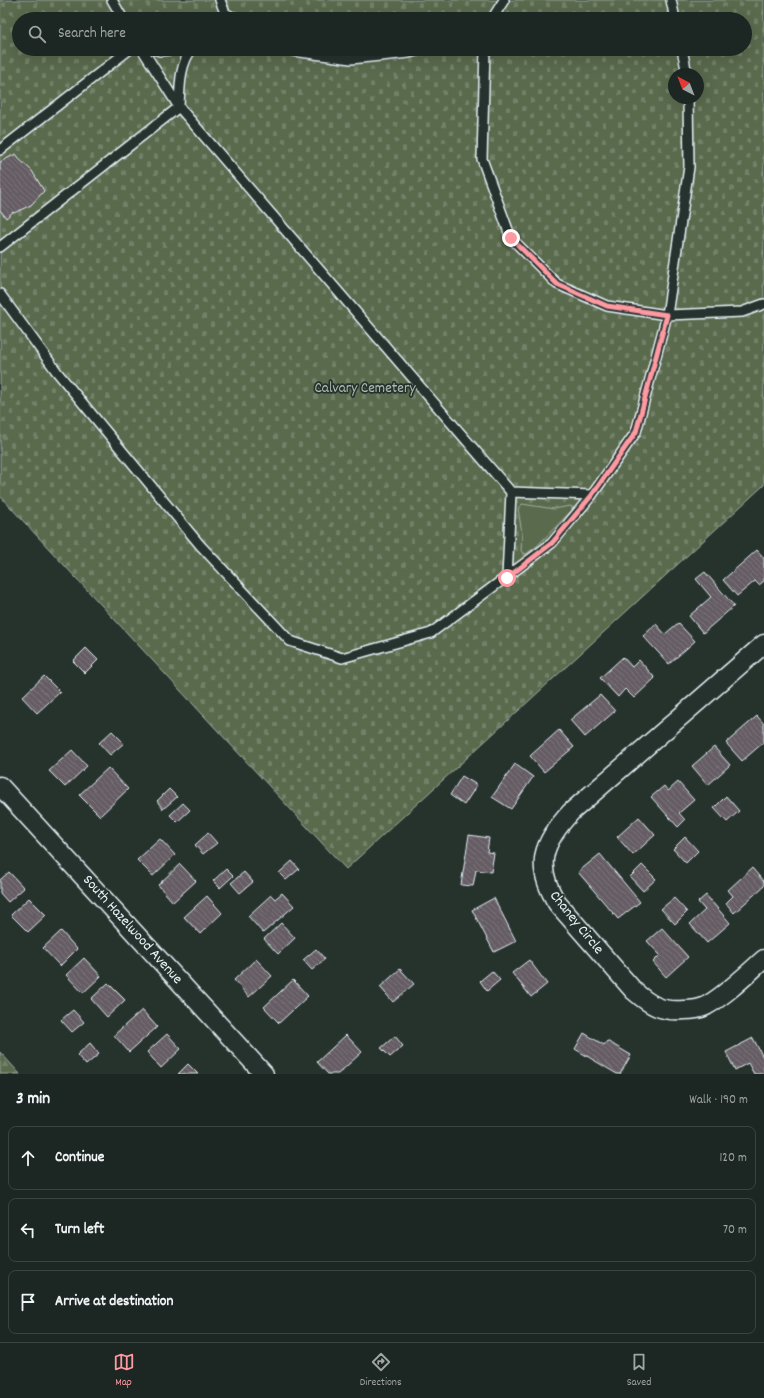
<!DOCTYPE html>
<html lang="en">
<head>
<meta charset="utf-8">
<style>
  :root { --surface:#1c2622; --page:#29322f; --text:#f1f3f6; --muted:#a0a5a5; --line:#3a4340; --accent:#ff9aa2 }
  body { margin:0; font-family:Dekko,sans-serif; background:var(--page); color:var(--text) }
  .compass { position:absolute; left:668px; top:68px; width:36px; height:36px; border-radius:50%; background:var(--surface); box-shadow:0 4px 16px #0002; rotate:318deg }
  .stop { position:absolute; width:12px; height:12px; margin:-9px; border:3px solid #ff9aa2; border-radius:50%; background:#fff }
  .stop.end { background:#ff9aa2; border-color:#fff; box-shadow:0 1px 4px #0008 }
  .list { margin:0; padding:0; list-style:none }
  h2 { display:flex; justify-content:space-between; align-items:center; height:52px; margin:0; padding:0 16px; font-size:17px }
  h2 small { font-size:13px; font-weight:400; color:var(--muted) }
  .list li { display:grid; grid-template-columns:26px 1fr auto; gap:12px; align-items:center; box-sizing:border-box; height:64px; margin:0 8px 8px; padding:0 8px; border:1px solid var(--line); border-radius:8px }
  .list b { display:block; font-size:15px; white-space:nowrap }
  .list em { font-size:13px; font-style:normal; color:var(--muted) }
  .icon { flex:none; width:22px; height:22px; fill:none; stroke:currentColor; stroke-width:2; stroke-linecap:round; stroke-linejoin:round }
  .map { position:relative; flex:none; width:764px; height:1074px; overflow:hidden }
  .search { position:absolute; background:var(--surface); box-shadow:0 4px 16px #0002; left:12px; right:12px; top:12px; height:44px; display:flex; align-items:center; gap:10px; box-sizing:border-box; padding:0 14px; border-radius:22px; color:var(--muted); font-size:15px }
  .sheet { height:268px; background:var(--surface) }
  nav { display:flex; justify-content:space-around; align-items:center; box-sizing:border-box; height:56px; border-top:1px solid var(--line); background:var(--surface); font-size:11px; color:var(--muted) }
  nav a { display:grid; justify-items:center; gap:2px }
  nav .on { color:var(--accent) }
  .map>svg:first-child { display:block }
  .forest { fill:url(#forest-firs); stroke:#a1aea3 }
  .cemetery { fill:url(#cemetery-stones); stroke:#a1aea3; fill-rule:evenodd }
  .green { fill:#5a6b4e; stroke:#a1aea3 }
  .building { fill:url(#building-back-hatch); stroke:#e8f1f8 }
  .lines { fill:none; stroke-linecap:round; stroke-linejoin:round }
  .lane-casing { stroke:#e8f1f8; stroke-width:12 }
  .street-casing { stroke:#e8f1f8; stroke-width:21 }
  .lane { stroke:#26332d; stroke-width:9 }
  .street { stroke:#26332d; stroke-width:18 }
  .route { stroke:#ff9aa2; stroke-width:5 }
  .labels { text-anchor:middle; dominant-baseline:central; stroke-width:3.5; stroke-linejoin:round; paint-order:stroke }
  .park-label { font-size:15px; fill:#afbbb4; stroke:#26332d }
  .street-label { font-size:15px; fill:#e8f1f8; stroke:#26332d }
</style>
</head>
<body>
<div class="map">
<svg width="764" height="1074" viewBox="0 0 764 1074">
  <defs>
    <pattern id="forest-firs" width="22" height="20" patternUnits="userSpaceOnUse"><rect width="22" height="20" fill="#5a6b4e"/><path d="M5 1l3.5 6h-7zM16 11l3.5 6h-7z" fill="#728168"/></pattern>
    <pattern id="cemetery-stones" width="16" height="16" patternUnits="userSpaceOnUse"><rect width="16" height="16" fill="#5a6b4e"/><path d="M2 7V4a2 2 0 0 1 4 0v3zM10 15v-3a2 2 0 0 1 4 0v3z" fill="#728168"/></pattern>
    <pattern id="building-back-hatch" width="6" height="6" patternUnits="userSpaceOnUse"><rect width="6" height="6" fill="#655d64"/><path d="M-1 5l2 2M0 0l6 6M5-1l2 2" fill="none" stroke="#7b757b"/></pattern>
  </defs>
  <rect width="100%" height="100%" fill="#26332d"/>
  <filter id="ink" filterUnits="userSpaceOnUse"><feTurbulence type="fractalNoise" baseFrequency=".025" numOctaves="2"/><feDisplacementMap in="SourceGraphic" scale="8" xChannelSelector="R" yChannelSelector="G"/><feConvolveMatrix kernelMatrix="1 2 1 2 8 2 1 2 1" color-interpolation-filters="sRGB"/></filter>
  <g filter="url(#ink)">
    <path class="forest" d="M0 1052 20 1074H0Z"/>
    <path class="cemetery" d="M0 0H764V485L346 869 0 496ZM19 19H745V49H19ZM674 74H698V98H674Z"/>
    <path class="green" d="M522 504 554 509 570 506 572 507V510L537 546 526 554 523 553 521 551 522 533 518 509Z"/>
    <path class="building" d="M16 154 19 158H18L32 171 44 191 31 205 14 213 13 212 6 218 0 210V162Z
      M757 550 764 558V581L759 585 755 581 737 596 723 580Z
      M705 572 734 606 703 633 689 616 711 597 696 579Z
      M678 623 695 641 669 664 643 636 656 624 665 634Z
      M86 648 98 660 85 673 73 661Z
      M623 657 632 667 639 660 655 678 634 698 625 689 618 697 600 678Z
      M44 676 60 692 37 713 22 697Z
      M600 695 615 711 585 737 570 720Z
      M757 716 764 724V742L742 761 726 743Z
      M559 730 574 747 544 772 530 756Z
      M112 731 124 743 110 755 99 743Z
      M714 747 730 765 708 785 692 766Z
      M72 750 87 766 65 787 49 771Z
      M515 764 533 777 511 809 492 797Z
      M108 768 128 789 100 816 79 795Z
      M462 776 477 785 464 805 450 795Z
      M678 782 694 800 679 813 685 820 678 827 651 797 664 786 668 791Z
      M169 789 177 797 163 809 157 801Z
      M726 796 739 811 727 822 714 808Z
      M183 803 190 810 177 822 170 815Z
      M639 817 655 835 633 855 617 837Z
      M208 833 217 843 203 854 195 845Z
      M469 835 489 838 487 852 494 853 491 872 476 870 473 886 461 885Z
      M685 837 698 851 686 863 673 849Z
      M160 839 175 855 153 876 137 860Z
      M600 854 640 902 618 919 578 872Z
      M292 861 299 869 286 880 279 873Z
      M180 864 196 881 173 902 158 885Z
      M642 865 656 879 643 891 630 877Z
      M752 868 764 882V886L734 913 726 903 733 896 728 890Z
      M226 869 233 876 220 888 213 881Z
      M9 872 24 888 8 902 0 893V880Z
      M244 872 253 882 240 893 231 883Z
      M282 893 294 906 263 933 248 916 271 895 275 899Z
      M706 895 730 923 707 943 690 924 705 910 698 902Z
      M207 896 222 913 200 934 184 917Z
      M29 898 46 915 28 932 11 915Z
      M494 898 516 941 494 952 472 910Z
      M674 898 687 912 675 924 661 909Z
      M281 923 295 938 278 954 264 939Z
      M662 928 688 957 666 977 653 962 660 955 647 941Z
      M61 931 77 949 60 966 43 948Z
      M316 949 325 959 312 970 303 960Z
      M84 958 101 976 83 993 66 975Z
      M256 959 272 976 249 997 234 980Z
      M529 960 547 984 531 997 512 973Z
      M400 969 414 984 393 1002 380 987Z
      M492 971 500 980 487 991 480 981Z
      M293 980 308 996 279 1023 264 1007Z
      M108 983 125 1000 107 1017 91 999Z
      M73 1010 84 1022 72 1032 61 1020Z
      M142 1010 157 1027 129 1052 114 1035Z
      M584 1033 604 1045 607 1041 631 1055 620 1074H617L575 1049Z
      M167 1034 181 1049 161 1068 147 1052Z
      M346 1035 362 1052 338 1074H328L317 1062Z
      M395 1036 403 1046 390 1057 381 1048Z
      M753 1038 764 1059V1074H754L748 1063 735 1070 726 1052Z
      M90 1043 99 1054 86 1065 77 1055Z
      M188 1064 198 1074H178Z"/>
    <g class="lines">
      <defs>
        <path id="lane" d="M112 0 123 19
          M220 0 225 13 236 19
          M671 0 675 19
          M492 19 504 0
          M142 49 179 107 511 492 507 578
          M154 49 160 51 181 49
          M289 49 293 51 351 59 409 53 423 49
          M485 49 482 159 511 238 557 284 607 306 667 315 742 312 764 304
          M682 49 687 74
          M0 150 130 49
          M0 247 179 107C180 88 179 65 192 49
          M0 294 57 372 200 545 290 641 342 658 431 633 552 543 592 495 636 432 667 315 689 167 688 98
          M511 492 592 495"/>
        <path id="street" d="M764 644 571 812C542 843 534 866 557 903L634 991C651 1006 662 1012 684 1010 691 1010 700 1009 706 1006 727 994 746 975 764 959
          M0 786 264 1074"/>
      </defs>
      <use href="#lane" class="lane-casing"/>
      <use href="#street" class="street-casing"/>
      <use href="#lane" class="lane"/>
      <use href="#street" class="street"/>
    </g>
  </g>
  <g class="lines" filter="url(#ink)">
    <path class="route" d="M507 578 552 543 592 495 636 432 667 315 607 306 557 284 511 238"/>
  </g>
  <g class="labels">
    <g class="park-label">
      <text x="365" y="389">Calvary Cemetery</text>
    </g>
    <g class="street-label">
      <text transform="translate(576 923) rotate(51)">Chaney Circle</text>
      <text transform="translate(132 930) rotate(48)">South Hazelwood Avenue</text>
    </g>
  </g>
</svg>
<svg class="compass" viewBox="-18 -18 36 36"><path d="M0-13l5 13h-10z" fill="#e53935"/><path d="M0 13l5-13h-10z" fill="#a0a5a5"/></svg>
<div class="stop" style="left:507px;top:578px"></div>
<div class="stop end" style="left:511px;top:238px"></div>
<div class="search"><svg class="icon" aria-label="search" viewBox="0 0 24 24"><circle cx="10" cy="10" r="6"/><path d="M15 15l6 6"/></svg>Search here</div>
</div>
<section class="sheet">
<h2>3 min<small>Walk · 190 m</small></h2>
<ul class="list">
<li><svg class="icon" aria-label="ahead" viewBox="0 0 24 24"><path d="M12 20V5M6 11l6-6 6 6"/></svg><div><b>Continue</b></div><em>120 m</em></li>
<li><svg class="icon" aria-label="left" viewBox="0 0 24 24"><path d="M17 20v-9H6M10 6l-5 5 5 5"/></svg><div><b>Turn left</b></div><em>70 m</em></li>
<li><svg class="icon" aria-label="arrive" viewBox="0 0 24 24"><path d="M6 21V4h12l-3 4 3 4H6"/></svg><div><b>Arrive at destination</b></div></li>
</ul>
</section>
<nav>
<a class="on"><svg class="icon" aria-label="map" viewBox="0 0 24 24"><path d="M3 6l6-2 6 2 6-2v14l-6 2-6-2-6 2zM9 4v14M15 6v14"/></svg>Map</a>
<a><svg class="icon" aria-label="directions" viewBox="0 0 24 24"><path d="M12 3l9 9-9 9-9-9zM9 14v-3h6M13 9l2 2-2 2"/></svg>Directions</a>
<a><svg class="icon" aria-label="saved" viewBox="0 0 24 24"><path d="M7 4h10v16l-5-4-5 4z"/></svg>Saved</a>
</nav>
</body>
</html>
